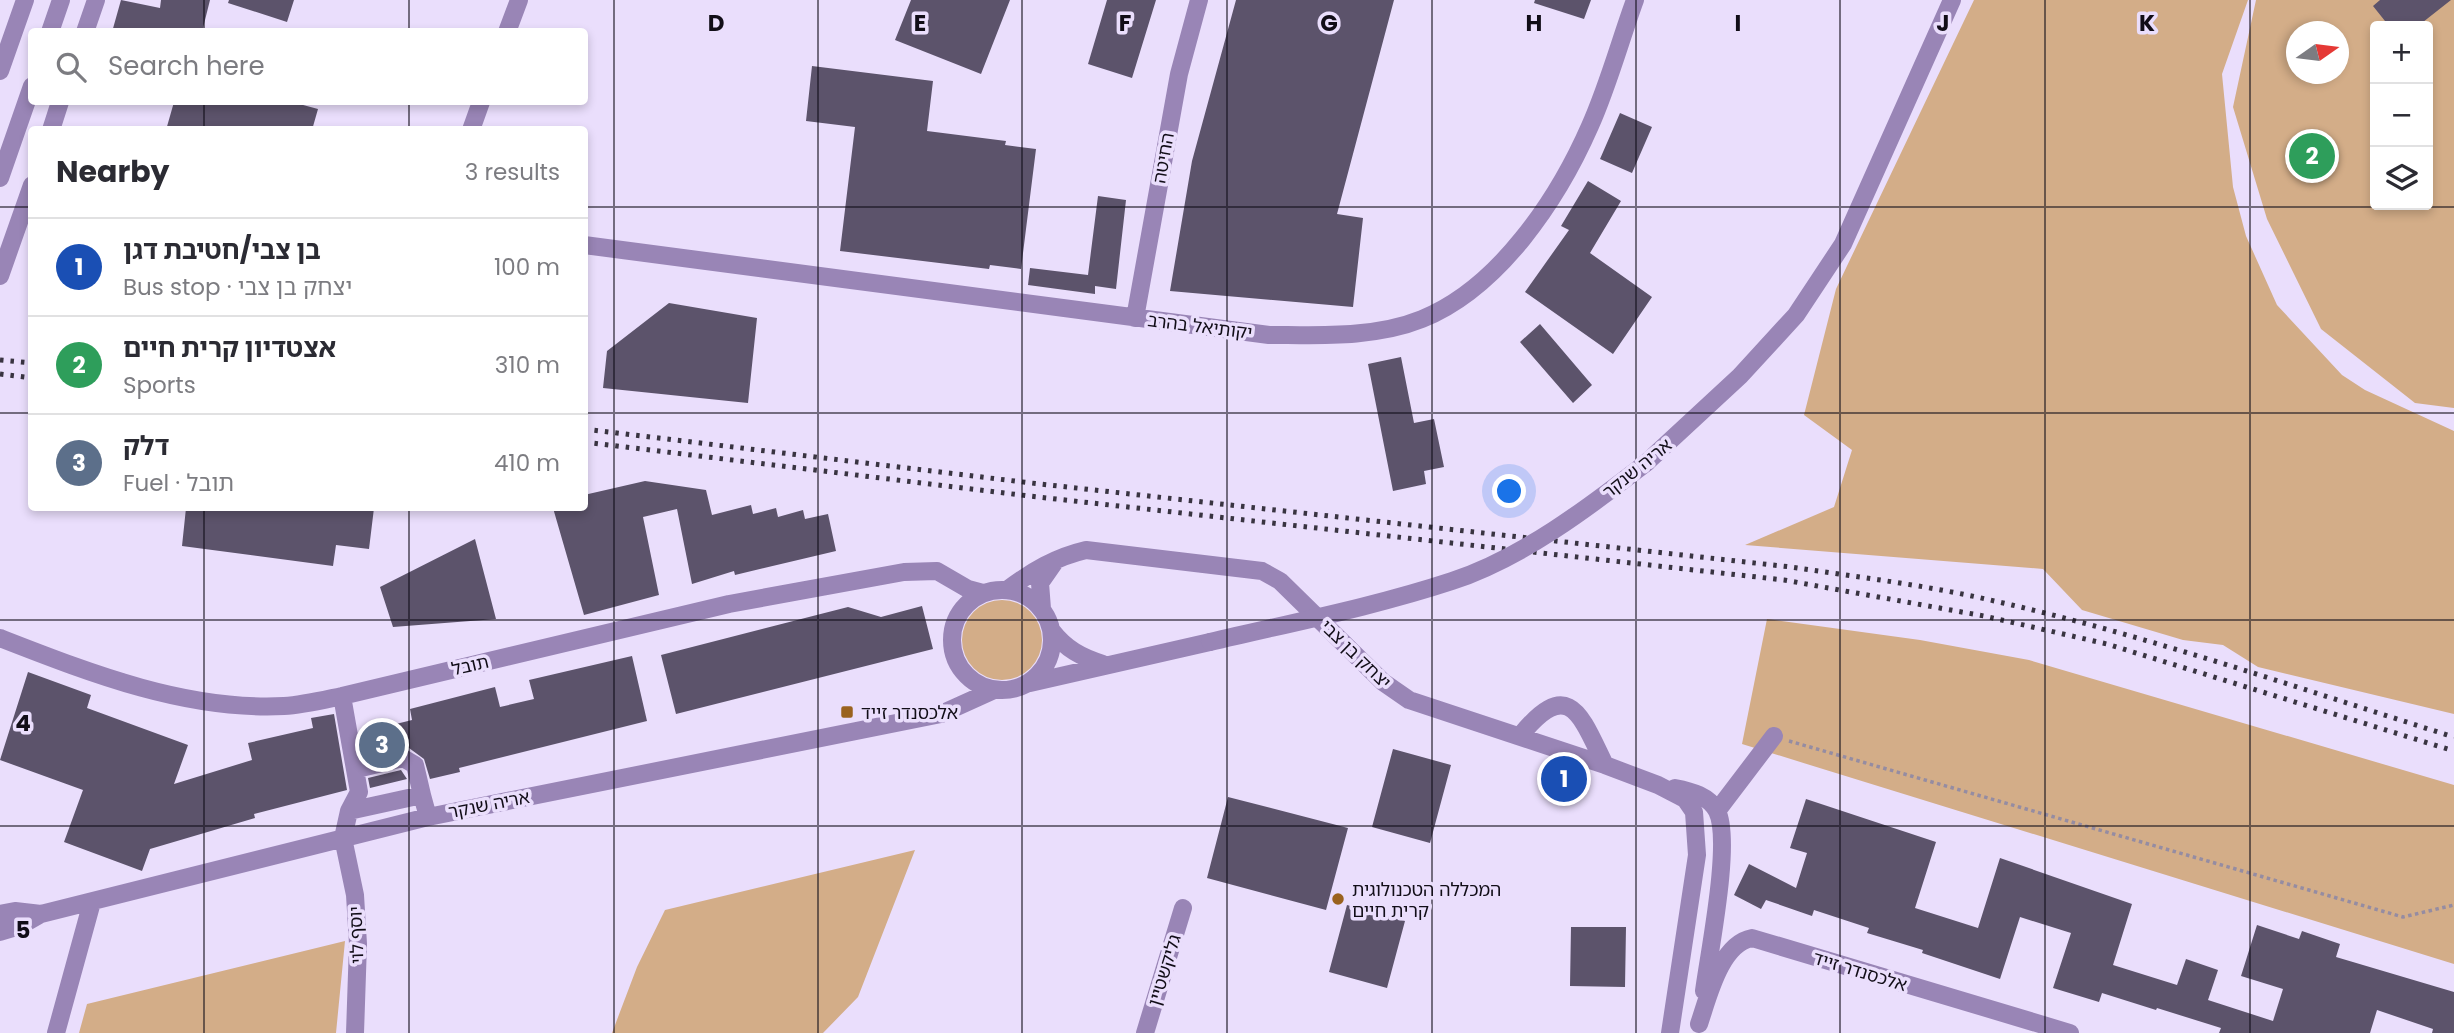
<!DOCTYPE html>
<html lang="en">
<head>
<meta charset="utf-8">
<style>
  :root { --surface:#fff; --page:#f2f2f3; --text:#2b2b33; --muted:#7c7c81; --line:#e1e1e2; --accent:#9a621e }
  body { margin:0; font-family:Poppins,"Noto Sans Hebrew",sans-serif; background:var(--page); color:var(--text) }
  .controls { position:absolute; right:21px; top:21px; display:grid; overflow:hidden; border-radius:7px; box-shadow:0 4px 10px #0003 }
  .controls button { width:63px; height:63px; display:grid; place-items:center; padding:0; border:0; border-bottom:2px solid var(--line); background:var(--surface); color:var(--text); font:35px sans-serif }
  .compass { position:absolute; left:2286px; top:21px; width:63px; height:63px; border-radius:50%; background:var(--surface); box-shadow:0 4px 10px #0003; rotate:76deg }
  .you { position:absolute; left:1510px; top:492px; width:24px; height:24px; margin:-18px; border:5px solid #fff; border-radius:50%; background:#1a73e8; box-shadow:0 0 0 10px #1a73e833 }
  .badge { display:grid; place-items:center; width:46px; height:46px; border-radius:50%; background:var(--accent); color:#fff; font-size:23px; font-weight:700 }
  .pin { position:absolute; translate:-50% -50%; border:4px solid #fff; box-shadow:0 2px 7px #0006 }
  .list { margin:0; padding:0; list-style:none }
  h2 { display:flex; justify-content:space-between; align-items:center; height:91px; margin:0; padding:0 28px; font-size:30px }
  h2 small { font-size:23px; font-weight:400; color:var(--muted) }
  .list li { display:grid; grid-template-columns:46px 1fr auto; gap:21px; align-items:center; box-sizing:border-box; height:98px; padding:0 28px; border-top:2px solid var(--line) }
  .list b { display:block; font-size:26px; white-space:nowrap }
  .list p { margin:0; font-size:23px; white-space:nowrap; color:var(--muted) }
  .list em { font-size:23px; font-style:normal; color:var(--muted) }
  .icon { flex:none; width:38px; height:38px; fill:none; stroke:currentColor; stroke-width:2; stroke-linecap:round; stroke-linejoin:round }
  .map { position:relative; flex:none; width:2454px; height:1033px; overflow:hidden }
  .search { position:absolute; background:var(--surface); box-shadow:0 4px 10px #0003; left:28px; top:28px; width:560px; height:77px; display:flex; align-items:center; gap:18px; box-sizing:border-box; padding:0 24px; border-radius:7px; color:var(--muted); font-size:26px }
  .panel { position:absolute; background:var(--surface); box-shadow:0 4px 10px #0003; left:28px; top:126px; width:560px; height:385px; border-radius:7px }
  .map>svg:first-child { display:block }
  .green { fill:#d3ad88; fill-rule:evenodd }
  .building { fill:#5c536b }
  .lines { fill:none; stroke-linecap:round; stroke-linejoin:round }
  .path { stroke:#958ca2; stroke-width:3.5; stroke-dasharray:3.5 3.5; stroke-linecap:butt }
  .minor { stroke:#9985b6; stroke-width:18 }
  .rail { stroke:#393441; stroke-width:5; stroke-dasharray:3.5 7; stroke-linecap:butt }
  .minor-bridge { stroke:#9985b6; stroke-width:18 }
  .grid { fill:none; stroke:#110d17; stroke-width:2; stroke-opacity:0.55 }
  .poi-dot { fill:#9a621e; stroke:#eadefc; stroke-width:2.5 }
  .labels { text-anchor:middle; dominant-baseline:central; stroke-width:7; stroke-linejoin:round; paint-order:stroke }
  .street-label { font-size:18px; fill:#110d17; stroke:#eadefc }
  .poi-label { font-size:18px; fill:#110d17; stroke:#eadefc; text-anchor:start }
  .grid-label { font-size:23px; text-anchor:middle; font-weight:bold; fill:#110d17; stroke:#eadefc; stroke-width:7; stroke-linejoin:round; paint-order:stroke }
</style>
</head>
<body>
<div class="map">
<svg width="2454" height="1033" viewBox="0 0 2454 1033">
  <rect width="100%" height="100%" fill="#eadefc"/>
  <path class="green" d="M1974 0H2248L2222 74 2233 187 2246 236 2277 305 2342 375 2365 390 2454 431V714L2258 667 2223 645 2183 640 2082 610 2043 569 1745 545 1834 507 1852 450 1804 415 1836 289Z
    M2256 0H2454V408L2415 403 2321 329 2267 219 2233 107ZM2375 26H2428V205H2375ZM2296 32H2338V74H2296Z
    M962 640a40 40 0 1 1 80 0a40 40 0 1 1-80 0Z
    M1767 619 1920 640 2029 660 2454 785V964L1742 744Z
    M915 850 858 997 823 1033H612L637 967 665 910Z
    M345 941 336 1033H79L87 1004Z"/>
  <path class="building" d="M121 0 160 8 161 0H210L202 32H112Z
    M229 0H294L287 22 228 3Z
    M911 0H1010L981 74 895 40Z
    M1107 0H1156L1132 78 1088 64Z
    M1236 0H1394L1337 214 1363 218 1353 307 1170 291 1192 161Z
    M1535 0H1591L1584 19 1534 3Z
    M2380 0H2451L2418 26H2389L2373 6Z
    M812 66 933 81 927 131 1006 141 1005 145 1036 149 1021 269 990 265 989 269 840 251 855 127 806 121Z
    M174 102H292L318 109 312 130H166Z
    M1620 113 1652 127 1632 173 1600 159Z
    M1588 181 1621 201 1590 253 1652 297 1613 354 1525 292 1569 230 1561 226Z
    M1098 196 1126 200 1116 289 1095 286V294L1028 285 1030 268 1088 275Z
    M669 303 757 318 748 403 603 388 607 351Z
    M1540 324 1592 385 1573 403 1520 342Z
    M1401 357 1414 423 1434 419 1444 467 1424 471 1426 484 1393 491 1368 364Z
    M645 481 706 490 712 515 751 505 753 514 776 508 778 517 803 510 805 519 828 514 836 551 735 575 734 571 692 584 677 509 643 517 659 595 584 615 553 508H584V495Z
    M186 508H374L369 549 336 545 333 566 182 546Z
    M475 539 496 619 393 627 380 587Z
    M922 606 933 649 676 714 661 655 848 607 881 617Z
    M632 656 647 721 459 768 460 772 430 779 424 759 409 748 400 747 364 756 360 733 412 720 410 709 495 687 500 707 534 699 529 680Z
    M28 672 91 695 87 708 188 745 174 784 252 760 248 743 313 728 311 718 334 714 347 790 254 814 255 818 150 849 142 871 64 842 83 790 0 760Z
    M1393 749 1451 765 1430 843 1372 827Z
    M401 770 407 779 370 788 368 778Z
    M1228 797 1348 828 1326 910 1207 878Z
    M1806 799 1936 842 1915 908 1978 928 2000 858 2132 904 2113 965 2177 985 2186 959 2218 970 2208 1000 2273 1021 2283 989 2241 976 2257 925 2299 939 2302 931 2340 944 2336 957 2454 992V1033H2432L2433 1029 2377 1010 2370 1033H2219L2221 1028 2157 1008 2156 1010 2102 993 2099 1002 2053 988 2071 933 2020 917 2000 979 1922 953 1923 950 1867 933 1869 928 1814 910 1812 916 1766 900 1761 909 1734 895 1749 864 1796 888 1807 853 1790 848Z
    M1347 905 1405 921 1387 988 1329 972Z
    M1571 927H1626L1625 987 1570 986Z"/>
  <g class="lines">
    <path class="path" d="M1789 741 2403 917 2454 905"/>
    <path class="minor" d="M50 32 61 0
      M85 32 96 0
      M507 32 519 0
      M0 71 25 0
      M51 130 60 102
      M471 130 481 102
      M0 178 32 86
      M584 245 1269 335C1320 335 1375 338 1422 319 1499 288 1558 199 1590 126 1608 86 1620 41 1635 0
      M0 276 32 185
      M1135 318 1179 74 1199 0
      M1646 463 1740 376 1796 315 1843 244 1952 0
      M952 640a50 50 0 1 1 100 0a50 50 0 1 1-100 0Z
      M1007 590C1032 571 1056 557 1086 550L1262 571 1280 581 1383 682 1409 700 1605 765 1658 785 1685 799 1694 812 1697 855 1670 1033
      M1042 609 1040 583 1056 560
      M1052 631C1066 649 1081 657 1103 664
      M0 638C90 673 186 711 284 706 303 705 323 700 342 696L729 604 904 572 937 571 968 589 983 593
      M1030 683 1210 642
      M342 696 359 792 349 811
      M1520 736C1569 675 1581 716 1605 765
      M357 769 403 758 415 765 422 795
      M1675 788C1691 791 1709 796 1717 811 1732 841 1709 953 1704 991
      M1717 811 1774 736
      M0 914 15 911 41 914
      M0 932 20 926 41 914 428 817 941 714 994 690
      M1699 1024C1708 998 1720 944 1752 938L2070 1033
      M56 1033 92 902
      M355 1033 358 944 355 895 343 838 349 811 422 795 428 817
      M1145 1033 1183 908"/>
    <path class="rail" d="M0 360 32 363
      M0 374 32 378
      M584 429 1031 483 1791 567C1857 577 1925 585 1990 600 2147 635 2300 689 2454 737
      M584 442 1029 496 1784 580 1984 616 2107 644 2454 751"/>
    <path class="minor-bridge" d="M1210 642C1290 623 1373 607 1452 581 1522 558 1588 508 1646 463"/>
  </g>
  <path class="grid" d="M204 0V32M409 0V32M614 0V1033M818 0V1033M1022 0V1033M1227 0V1033M1432 0V1033M1636 0V1033M1840 0V1033M2045 0V1033M2250 0V1033M204 102V130M409 102V130M0 207H32M584 207H2454M0 413H32M584 413H2454M204 508V1033M409 508V1033M0 620H2454M0 826H2454"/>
  <g class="poi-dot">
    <rect x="840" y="705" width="14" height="14" rx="3.5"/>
    <circle cx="1338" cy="899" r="7"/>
  </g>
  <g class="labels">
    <g class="street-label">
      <text transform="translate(1163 158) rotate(-80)">החיטה</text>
      <text transform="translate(1200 326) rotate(7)">יקותיאל בהרב</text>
      <text transform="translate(1637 468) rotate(-39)">אריה שנקר</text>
      <text transform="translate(1356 654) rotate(44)">יצחק בן צבי</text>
      <text transform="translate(470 665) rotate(-13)">תובל</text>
      <text transform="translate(489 804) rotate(-11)">אריה שנקר</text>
      <text transform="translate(356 935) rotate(-92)">יוסף לוי</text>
      <text transform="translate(1164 970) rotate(-73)">גליקשטיין</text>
      <text transform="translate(1860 971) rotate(17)">אלכסנדר זייד</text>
    </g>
    <g class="poi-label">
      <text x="861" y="712">אלכסנדר זייד</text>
      <text x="1352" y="889">המכללה הטכנולוגית<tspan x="1352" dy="21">קרית חיים</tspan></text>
    </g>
  </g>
  <g class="grid-label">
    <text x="716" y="31">D</text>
    <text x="920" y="31">E</text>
    <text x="1125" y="31">F</text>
    <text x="1329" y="31">G</text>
    <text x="1534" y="31">H</text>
    <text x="1738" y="31">I</text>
    <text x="1943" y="31">J</text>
    <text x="2147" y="31">K</text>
    <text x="23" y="731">4</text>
    <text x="23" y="938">5</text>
  </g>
</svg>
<div class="controls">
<button>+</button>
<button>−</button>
<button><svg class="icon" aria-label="layers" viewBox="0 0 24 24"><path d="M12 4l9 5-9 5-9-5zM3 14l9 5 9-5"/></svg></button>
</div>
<svg class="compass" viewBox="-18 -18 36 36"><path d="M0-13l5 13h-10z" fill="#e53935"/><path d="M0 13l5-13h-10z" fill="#7c7c81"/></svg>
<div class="you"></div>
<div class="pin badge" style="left:1564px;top:779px;background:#1a4fb4">1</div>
<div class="pin badge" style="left:2312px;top:156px;background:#2e9e5b">2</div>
<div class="pin badge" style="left:382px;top:745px;background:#5c6f8a">3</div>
<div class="search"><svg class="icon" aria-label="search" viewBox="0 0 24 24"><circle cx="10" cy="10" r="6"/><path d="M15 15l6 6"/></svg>Search here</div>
<section class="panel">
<h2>Nearby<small>3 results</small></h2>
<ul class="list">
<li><span class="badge" style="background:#1a4fb4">1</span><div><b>בן צבי/חטיבת דגן</b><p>Bus stop · יצחק בן צבי</p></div><em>100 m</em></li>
<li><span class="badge" style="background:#2e9e5b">2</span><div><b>אצטדיון קרית חיים</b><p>Sports</p></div><em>310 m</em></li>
<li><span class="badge" style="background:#5c6f8a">3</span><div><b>דלק</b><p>Fuel · תובל</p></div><em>410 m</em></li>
</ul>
</section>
</div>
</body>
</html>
